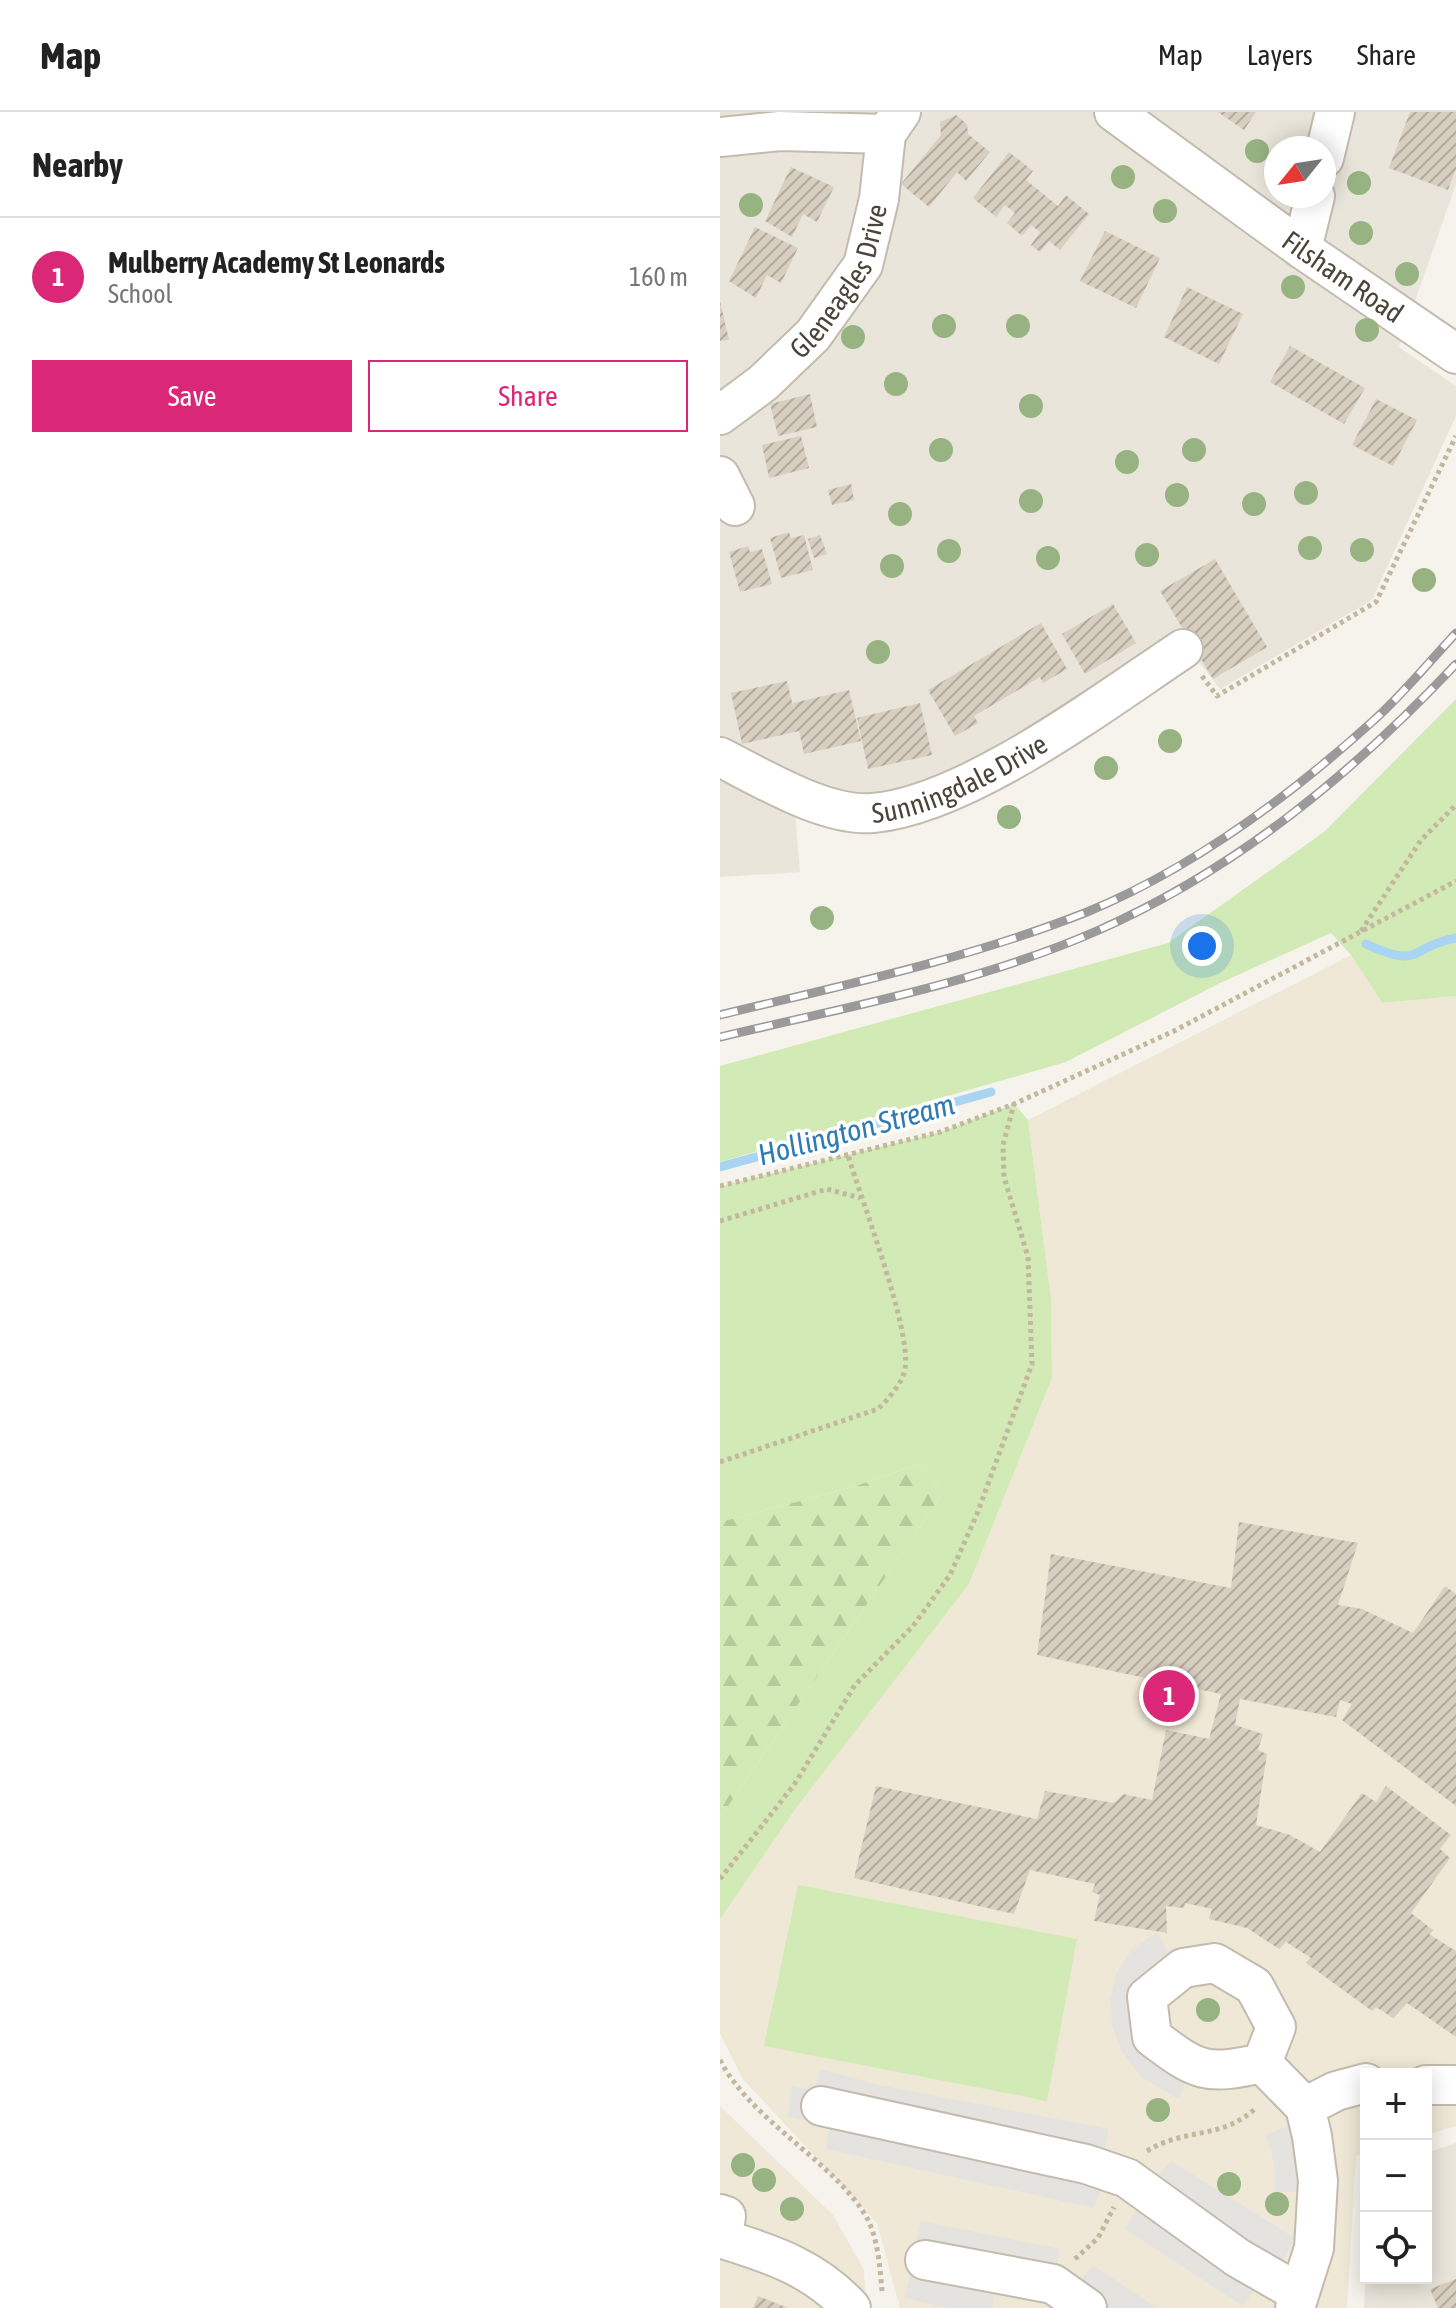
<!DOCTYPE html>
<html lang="en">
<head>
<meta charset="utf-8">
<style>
  :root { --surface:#fff; --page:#f6f6f6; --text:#222; --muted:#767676; --line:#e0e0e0; --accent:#db2777 }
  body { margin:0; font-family:"Asap Condensed",sans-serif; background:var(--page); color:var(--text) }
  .controls { position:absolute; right:24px; bottom:24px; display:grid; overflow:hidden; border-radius:0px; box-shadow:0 4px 20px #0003 }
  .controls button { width:72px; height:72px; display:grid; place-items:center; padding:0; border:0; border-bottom:2px solid var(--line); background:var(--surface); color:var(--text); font:40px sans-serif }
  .compass { position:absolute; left:544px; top:24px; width:72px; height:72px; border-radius:50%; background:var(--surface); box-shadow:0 4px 20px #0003; rotate:240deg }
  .you { position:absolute; left:482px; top:834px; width:28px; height:28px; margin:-20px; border:6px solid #fff; border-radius:50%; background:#1a73e8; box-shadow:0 0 0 12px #1a73e833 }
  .badge { display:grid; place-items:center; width:52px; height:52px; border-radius:50%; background:var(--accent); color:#fff; font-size:26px; font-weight:700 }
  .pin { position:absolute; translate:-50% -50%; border:4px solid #fff; box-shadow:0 2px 8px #0006 }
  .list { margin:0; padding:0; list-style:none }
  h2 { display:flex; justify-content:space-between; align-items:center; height:104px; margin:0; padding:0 32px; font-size:34px }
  h2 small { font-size:26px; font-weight:400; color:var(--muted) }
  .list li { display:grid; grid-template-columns:52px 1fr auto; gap:24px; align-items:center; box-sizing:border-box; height:120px; padding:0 32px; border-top:2px solid var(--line) }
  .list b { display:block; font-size:30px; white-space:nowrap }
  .list p { margin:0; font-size:26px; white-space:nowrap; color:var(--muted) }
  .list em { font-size:26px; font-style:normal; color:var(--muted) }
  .actions { display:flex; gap:16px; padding:24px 32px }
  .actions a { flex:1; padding:18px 0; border:2px solid var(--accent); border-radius:0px; text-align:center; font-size:28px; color:var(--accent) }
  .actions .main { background:var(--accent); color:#fff }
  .icon { flex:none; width:44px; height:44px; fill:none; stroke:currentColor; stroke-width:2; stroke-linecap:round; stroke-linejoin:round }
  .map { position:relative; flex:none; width:736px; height:2196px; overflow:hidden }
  header { display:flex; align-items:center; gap:48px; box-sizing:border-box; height:112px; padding:0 40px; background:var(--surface); border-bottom:2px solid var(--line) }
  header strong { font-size:38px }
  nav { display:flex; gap:44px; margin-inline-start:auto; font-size:28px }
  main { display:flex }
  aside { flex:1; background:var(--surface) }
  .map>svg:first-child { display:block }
  .residential { fill:#eae5da; fill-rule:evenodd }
  .education { fill:#efe8d6 }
  .green { fill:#d2eab5 }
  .forest { fill:url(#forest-firs) }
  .parking { fill:#e5e3e0 }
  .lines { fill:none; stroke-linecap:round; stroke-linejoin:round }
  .stream { stroke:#a9d4f2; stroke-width:9 }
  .building { fill:url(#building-hatch) }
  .minor-casing { stroke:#c2bbae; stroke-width:42 }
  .path { stroke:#c4b79f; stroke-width:5; stroke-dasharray:4 4; stroke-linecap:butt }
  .minor { stroke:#fff; stroke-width:38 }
  .rail-casing { stroke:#9a9a9a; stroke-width:9 }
  .rail { stroke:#fff; stroke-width:6; stroke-dasharray:18; stroke-linecap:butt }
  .tree { fill:#97b381 }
  .labels { text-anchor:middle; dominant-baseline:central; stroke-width:7; stroke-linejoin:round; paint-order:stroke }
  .street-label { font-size:28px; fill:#4b4439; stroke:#fff }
  .water-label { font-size:30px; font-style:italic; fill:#2e7ab2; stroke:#fff }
</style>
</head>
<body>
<header>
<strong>Map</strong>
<nav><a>Map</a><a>Layers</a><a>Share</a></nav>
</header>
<main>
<aside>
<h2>Nearby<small></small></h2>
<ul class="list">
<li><span class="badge">1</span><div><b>Mulberry Academy St Leonards</b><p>School</p></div><em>160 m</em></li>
</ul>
<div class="actions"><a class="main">Save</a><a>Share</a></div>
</aside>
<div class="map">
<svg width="736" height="2196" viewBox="0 0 736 2196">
  <defs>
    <pattern id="forest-firs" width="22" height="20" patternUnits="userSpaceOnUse" patternTransform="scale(2)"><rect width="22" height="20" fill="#d2eab5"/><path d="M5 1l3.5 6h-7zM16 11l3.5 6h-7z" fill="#b6ca9c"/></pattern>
    <pattern id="building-hatch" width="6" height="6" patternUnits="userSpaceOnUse" patternTransform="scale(2)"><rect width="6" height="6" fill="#d8cfc1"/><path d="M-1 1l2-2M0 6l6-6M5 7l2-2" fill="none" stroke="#b1aa9e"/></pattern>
  </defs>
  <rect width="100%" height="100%" fill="#f6f3ec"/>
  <path class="residential" d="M0 0H736V72L679 235 736 274V304L652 488 500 577 465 532 335 614 154 695 73 677 80 760 0 765ZM556 36H604V84H556Z
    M736 2031V2196H644L646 2152V2166H706V2041Z"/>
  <path class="education" d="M631 843 662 891 736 884V2014L706 2023V1962H646V2041L636 2044 627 2196H180L157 2111 23 1967 0 1921V1806L65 1710 249 1472 332 1266 331 1187 308 1008Z
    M0 1994 113 2103 144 2158 146 2196H0Z"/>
  <path class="green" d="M736 587V884L662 891 631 843 611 821 500 871 346 950 0 1050V954L448 831 604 720Z
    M294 992 308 1008 331 1187 332 1266 249 1472 76 1696 0 1807V1706L224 1380 199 1352 133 1375 0 1410V1074L220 1020Z
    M78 1773 357 1827 327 1989 44 1934Z"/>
  <path class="forest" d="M199 1352 224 1380 0 1706V1410L133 1375Z"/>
  <path class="parking" d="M437 1820 450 1843 430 1859 467 1964 459 1987 421 1965 401 1938 392 1913 390 1887 396 1862 411 1838Z
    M100 1957 159 1973 389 2017 383 2042 432 2069 451 2049 575 2126 547 2181 537 2174 523 2194 405 2117 419 2093 384 2067 374 2096 106 2037 109 2014 67 2004 72 1974 96 1979Z
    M577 2010 584 2080H555L554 2051 546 2023Z
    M201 2109 340 2137 336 2161 357 2173 373 2153 437 2196H337L320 2185 276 2175 273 2196H228L185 2186Z"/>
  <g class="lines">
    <path class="stream" d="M646 832C702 858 688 835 736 826
      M0 1055 271 980"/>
  </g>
  <path class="building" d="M498 0H536L524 18Z
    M690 0H736V57L728 78 669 56Z
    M236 3 247 12 248 22 270 40 246 69 237 60 209 95 181 72 221 23 220 10Z
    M289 40 313 59 306 68 338 94 346 83 369 102 340 138 329 129 320 140 311 133 320 120 311 113 302 124 287 111 295 101 285 93 276 105 253 86Z
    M71 55 114 75 97 110 83 102 72 125 45 109Z
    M35 115 78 136 61 171 47 163 36 186 9 169Z
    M385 119 440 146 416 196 360 169Z
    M467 175 523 202 499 252 444 225Z
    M0 189 9 228 0 229Z
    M570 234 645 276 624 312 550 270Z
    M90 282 97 315 58 324 50 292Z
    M656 287 697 308 673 354 632 333Z
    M81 324 89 356 49 366 42 333Z
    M131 372 134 388 112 393 108 378Z
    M69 420 71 426 84 423 93 458 61 466 50 426Z
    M100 423 107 442 94 446 88 427Z
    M28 434 30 440 42 437 52 472 20 480 9 440Z
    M495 447 547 535 493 567 440 479Z
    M393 492 416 531 365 562 342 522Z
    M321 511 347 557 323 571 320 565 254 604 258 611 235 624 208 578Z
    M67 569 75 602 73 591 129 578 141 629 84 642 79 619 22 632 11 581Z
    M200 591 212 643 148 657 137 606Z
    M519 1410 638 1431 618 1493 642 1497 693 1521 725 1474 736 1482V1694L622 1608 632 1592 620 1588 616 1605 520 1587 515 1613 543 1622 538 1638 547 1642 536 1713 570 1723 600 1740 642 1681 656 1690 666 1674 731 1723 720 1737 730 1746 691 1801 713 1818 709 1822 736 1839V1925L687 1891 673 1906 656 1895 652 1899 586 1851 591 1846 566 1830 559 1837 527 1816 489 1807 492 1797 465 1791 464 1796 446 1794 447 1821 374 1809 380 1783 372 1780 375 1772 310 1758 294 1802 134 1766 156 1674 317 1707 325 1679 394 1691 403 1682 432 1688 446 1618 489 1627 501 1582 317 1543 331 1442 511 1476Z
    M736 2167V2196H718L710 2177Z
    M38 2184 68 2196H33Z"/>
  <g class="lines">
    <defs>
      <g id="minor">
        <path id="s1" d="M394 0 582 137 736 242"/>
        <path d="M0 25 60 19 166 22"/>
        <path d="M604 46 615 0"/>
        <path d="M582 137 595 84"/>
        <path id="s2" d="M0 303 43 271 93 223 143 153 159 87 166 22 181 0"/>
        <path d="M0 364 15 394"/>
        <path id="s3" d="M0 645C42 666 105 705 153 701 247 693 383 590 463 537"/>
        <path d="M542 1951 556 1915 534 1874 495 1851 463 1856 427 1885 432 1925C477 1959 485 1964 542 1951L585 1995 592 2024 598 2069 594 2136 575 2196"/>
        <path d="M706 1973H736"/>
        <path d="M101 1994 366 2052 407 2066 518 2146 579 2181"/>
        <path d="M585 1995 616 1979 646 1971"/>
        <path d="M0 2102 6 2104 3 2127C52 2142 96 2157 131 2196"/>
        <path d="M205 2148 333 2172 367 2196"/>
      </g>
    </defs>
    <use href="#minor" class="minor-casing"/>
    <path class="path" d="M482 564 497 584 656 490 736 324
      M641 819 701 728 736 693
      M0 1074 220 1020 294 992 454 919 736 769
      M0 1109 107 1077 140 1086
      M0 1350 158 1297C169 1286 182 1272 185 1257 192 1219 141 1087 128 1043
      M0 1767 74 1673 135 1573 193 1514 230 1463 257 1402 312 1252 308 1145 284 1065 283 1033 294 992
      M0 1948C32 2010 114 2049 147 2106 158 2127 160 2155 162 2179
      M427 2039C466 2015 503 2028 537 1995
      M355 2147 378 2126 394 2095"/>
    <use href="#minor" class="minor"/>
    <defs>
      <path id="rail" d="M0 903C124 873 248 847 367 800 471 757 570 684 653 609 683 582 709 550 736 521
        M0 925C127 895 259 871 379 818 517 757 633 661 736 552"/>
    </defs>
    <use href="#rail" class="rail-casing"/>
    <use href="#rail" class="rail"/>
  </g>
  <g class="tree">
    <circle cx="537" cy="39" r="12"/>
    <circle cx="403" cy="65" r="12"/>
    <circle cx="639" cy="71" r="12"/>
    <circle cx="31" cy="93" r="12"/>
    <circle cx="445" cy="99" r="12"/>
    <circle cx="641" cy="121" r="12"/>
    <circle cx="687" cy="162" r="12"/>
    <circle cx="573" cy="175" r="12"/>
    <circle cx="224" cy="214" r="12"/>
    <circle cx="298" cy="214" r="12"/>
    <circle cx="647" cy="218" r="12"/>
    <circle cx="133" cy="225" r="12"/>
    <circle cx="176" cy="272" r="12"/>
    <circle cx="311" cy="294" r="12"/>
    <circle cx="221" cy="338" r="12"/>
    <circle cx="474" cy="338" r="12"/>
    <circle cx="407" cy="350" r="12"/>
    <circle cx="586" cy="381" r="12"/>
    <circle cx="457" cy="383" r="12"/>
    <circle cx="311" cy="389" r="12"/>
    <circle cx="534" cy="392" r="12"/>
    <circle cx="180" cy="402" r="12"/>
    <circle cx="590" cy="436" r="12"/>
    <circle cx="642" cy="438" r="12"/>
    <circle cx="229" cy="439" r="12"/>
    <circle cx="427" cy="443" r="12"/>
    <circle cx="328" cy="446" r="12"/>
    <circle cx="172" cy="454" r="12"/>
    <circle cx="704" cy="468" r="12"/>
    <circle cx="158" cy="540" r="12"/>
    <circle cx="450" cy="629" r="12"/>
    <circle cx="386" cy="656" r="12"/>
    <circle cx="289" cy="705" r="12"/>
    <circle cx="102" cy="806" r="12"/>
    <circle cx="488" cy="1898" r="12"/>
    <circle cx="438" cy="1998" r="12"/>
    <circle cx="23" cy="2053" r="12"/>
    <circle cx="44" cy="2068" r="12"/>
    <circle cx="509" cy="2072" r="12"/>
    <circle cx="557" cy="2092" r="12"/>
    <circle cx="72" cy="2097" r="12"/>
  </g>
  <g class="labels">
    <g class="street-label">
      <text stroke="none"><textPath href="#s2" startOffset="184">Gleneagles Drive</textPath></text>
      <text stroke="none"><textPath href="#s1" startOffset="282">Filsham Road</textPath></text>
      <text stroke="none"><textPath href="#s3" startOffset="258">Sunningdale Drive</textPath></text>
    </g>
    <g class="water-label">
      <text transform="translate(136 1017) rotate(-15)">Hollington Stream</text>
    </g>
  </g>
</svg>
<div class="controls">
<button>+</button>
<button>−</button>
<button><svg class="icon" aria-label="locate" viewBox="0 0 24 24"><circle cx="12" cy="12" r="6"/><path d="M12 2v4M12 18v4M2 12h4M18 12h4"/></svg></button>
</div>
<svg class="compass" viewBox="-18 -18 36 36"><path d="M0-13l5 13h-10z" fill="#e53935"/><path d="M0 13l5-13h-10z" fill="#767676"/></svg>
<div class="you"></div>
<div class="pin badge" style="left:449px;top:1584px">1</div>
</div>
</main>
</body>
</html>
